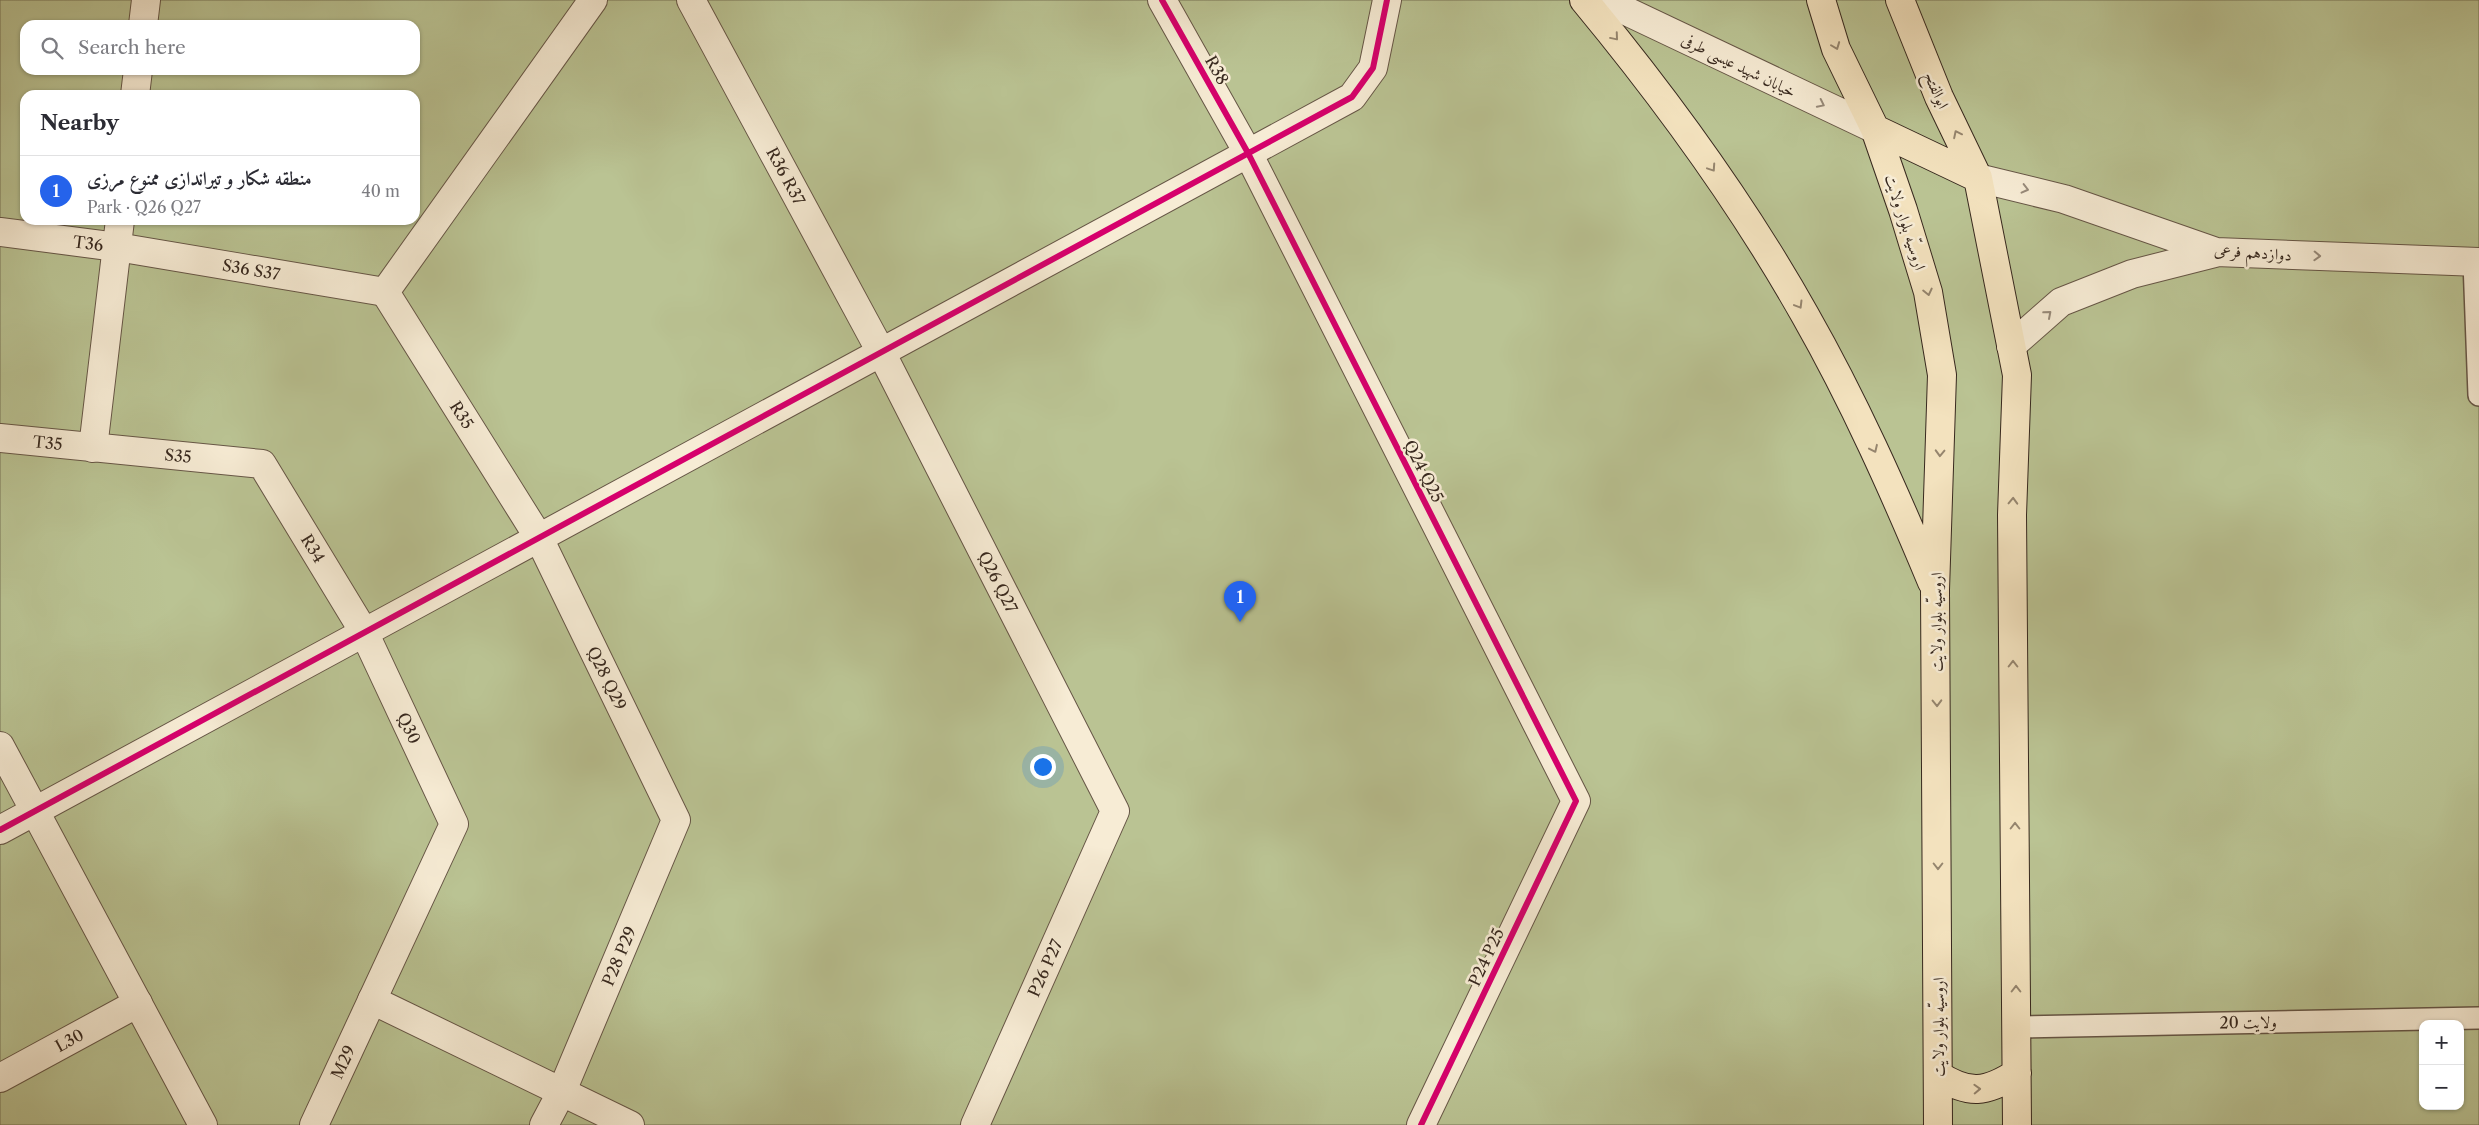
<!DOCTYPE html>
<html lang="en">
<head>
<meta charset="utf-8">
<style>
  :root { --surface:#fff; --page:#f7f7f7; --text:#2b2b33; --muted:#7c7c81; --line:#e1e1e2; --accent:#2563eb }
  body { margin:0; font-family:"Libre Caslon Text",Amiri,serif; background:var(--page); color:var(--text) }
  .controls { position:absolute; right:15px; bottom:15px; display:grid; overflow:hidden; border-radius:10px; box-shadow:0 1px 4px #0004 }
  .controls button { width:45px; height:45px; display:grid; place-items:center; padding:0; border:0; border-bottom:1px solid var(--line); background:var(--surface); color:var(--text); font:25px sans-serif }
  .you { position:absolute; left:1042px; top:766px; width:18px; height:18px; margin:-12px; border:4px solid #fff; border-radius:50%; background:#1a73e8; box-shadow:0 0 0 8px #1a73e833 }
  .badge { display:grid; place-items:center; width:32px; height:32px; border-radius:50%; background:var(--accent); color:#fff; font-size:16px; font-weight:700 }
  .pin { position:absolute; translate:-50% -41px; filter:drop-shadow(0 1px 2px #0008) }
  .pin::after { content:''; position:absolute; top:26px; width:18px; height:15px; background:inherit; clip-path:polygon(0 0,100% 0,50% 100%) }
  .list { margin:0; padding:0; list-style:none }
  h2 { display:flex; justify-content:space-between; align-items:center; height:65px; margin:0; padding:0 20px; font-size:21px }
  h2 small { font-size:16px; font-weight:400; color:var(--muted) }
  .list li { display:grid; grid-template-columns:32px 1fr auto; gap:15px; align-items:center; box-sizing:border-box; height:70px; padding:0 20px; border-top:1px solid var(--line) }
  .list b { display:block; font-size:19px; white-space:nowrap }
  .list p { margin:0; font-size:16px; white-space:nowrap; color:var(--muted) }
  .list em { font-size:16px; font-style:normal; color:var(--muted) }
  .icon { flex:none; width:28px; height:28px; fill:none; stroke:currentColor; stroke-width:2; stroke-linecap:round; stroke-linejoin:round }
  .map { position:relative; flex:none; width:2479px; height:1125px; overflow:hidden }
  .search { position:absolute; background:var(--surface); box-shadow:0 1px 4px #0004; left:20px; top:20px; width:400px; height:55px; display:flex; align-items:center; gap:12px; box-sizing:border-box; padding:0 18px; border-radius:15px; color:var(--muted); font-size:19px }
  .panel { position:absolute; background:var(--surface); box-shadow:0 1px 4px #0004; left:20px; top:90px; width:400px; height:135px; border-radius:15px }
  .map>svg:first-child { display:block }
  .park { fill:#bac393; stroke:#787658; fill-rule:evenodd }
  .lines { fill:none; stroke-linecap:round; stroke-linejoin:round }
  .service-casing { stroke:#665646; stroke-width:24 }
  .minor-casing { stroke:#665646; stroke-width:30 }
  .tertiary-casing { stroke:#665646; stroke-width:30 }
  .primary-casing { stroke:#37281e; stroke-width:30 }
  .service { stroke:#f7ecd5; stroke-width:21 }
  .minor { stroke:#f7ecd5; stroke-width:28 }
  .tertiary { stroke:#f7ecd5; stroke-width:28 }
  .primary { stroke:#f3e2be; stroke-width:28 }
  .cycleway-casing { stroke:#f7ecd5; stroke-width:9 }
  .cycleway { stroke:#d6006c; stroke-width:6 }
  .oneway { stroke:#95856e }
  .oneway2 { stroke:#978a7a }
  .labels { text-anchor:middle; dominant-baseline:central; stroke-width:5; stroke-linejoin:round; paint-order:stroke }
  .street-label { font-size:16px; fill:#37281e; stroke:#f7ecd5 }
</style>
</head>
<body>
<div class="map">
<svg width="2479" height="1125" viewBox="0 0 2479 1125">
  <rect width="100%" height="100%" fill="#f3e2be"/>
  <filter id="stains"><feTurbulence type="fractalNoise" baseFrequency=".004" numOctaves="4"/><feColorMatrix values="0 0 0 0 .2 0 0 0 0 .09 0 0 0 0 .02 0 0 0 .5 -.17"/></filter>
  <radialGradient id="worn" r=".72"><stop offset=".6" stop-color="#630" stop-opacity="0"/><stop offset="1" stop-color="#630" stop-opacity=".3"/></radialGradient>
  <path class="park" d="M0 0H2479V1125H0ZM25 25H415V70H25ZM25 95H415V220H25ZM2423 1024H2460V1106H2423Z"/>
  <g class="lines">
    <defs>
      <path id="service" d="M2474 262 2479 395
        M2016 1027 2479 1018"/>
      <g id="minor">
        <path id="s1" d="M691 0 881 352 1115 811 975 1125"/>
        <path d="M1162 0 1248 153 1576 801 1421 1125"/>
        <path d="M143 25 146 0"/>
        <path d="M135 95 138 70"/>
        <path id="s2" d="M0 232 117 247 385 292"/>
        <path id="s3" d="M385 292 539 538 676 820 562 1091 544 1125"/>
        <path d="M385 292 593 0"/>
        <path id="s4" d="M0 438 262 464 364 632 454 824 314 1125"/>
        <path d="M93 448 120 220"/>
        <path d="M0 746 203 1125"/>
        <path d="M0 830 1352 97 1373 68 1387 0"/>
        <path d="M372 1000 630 1125"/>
        <path id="s5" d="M0 1078 138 1003"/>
      </g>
      <path id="tertiary" d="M1603 0 1875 129
        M1978 178 2064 199 2216 252 2479 262
        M2011 346 2061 302 2132 274 2215 253"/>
      <path id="primary" d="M1584 0C1666 99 1742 203 1805 315 1854 401 1894 491 1932 582
        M1821 0 1836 49 1875 129 1903 210 1928 292 1942 375 1935 590 1938 1125
        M1900 0 1939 97 1978 178 2017 375 2012 515 2017 1125
        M1875 129 1978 178
        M1938 1075C1969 1095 1986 1093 2017 1073"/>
    </defs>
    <use href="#service" class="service-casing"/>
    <use href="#minor" class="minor-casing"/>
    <use href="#tertiary" class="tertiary-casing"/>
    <use href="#primary" class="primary-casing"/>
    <use href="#service" class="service"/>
    <use href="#minor" class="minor"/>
    <use href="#tertiary" class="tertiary"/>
    <use href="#primary" class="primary"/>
    <defs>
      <path id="cycleway" d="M1162 0 1248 153 1576 801 1421 1125
        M0 830 1352 97 1373 68 1387 0"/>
    </defs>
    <use href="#cycleway" class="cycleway-casing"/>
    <use href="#cycleway" class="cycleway"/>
  </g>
  <defs><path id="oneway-chevron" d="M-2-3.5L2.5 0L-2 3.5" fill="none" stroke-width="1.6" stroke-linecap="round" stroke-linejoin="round" transform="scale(1.25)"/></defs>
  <g class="oneway">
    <use href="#oneway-chevron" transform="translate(1615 37) rotate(50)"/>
    <use href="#oneway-chevron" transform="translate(1836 46) rotate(69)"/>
    <use href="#oneway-chevron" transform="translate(1957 134) rotate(-116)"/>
    <use href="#oneway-chevron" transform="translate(1712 168) rotate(56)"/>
    <use href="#oneway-chevron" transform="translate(1928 292) rotate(77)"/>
    <use href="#oneway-chevron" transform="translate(1799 305) rotate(59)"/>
    <use href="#oneway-chevron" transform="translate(1874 449) rotate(65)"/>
    <use href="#oneway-chevron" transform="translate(1940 453) rotate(92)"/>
    <use href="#oneway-chevron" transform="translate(2013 501) rotate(-88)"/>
    <use href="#oneway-chevron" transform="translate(2013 664) rotate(-90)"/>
    <use href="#oneway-chevron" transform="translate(1937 703) rotate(89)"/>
    <use href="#oneway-chevron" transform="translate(2015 826) rotate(-90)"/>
    <use href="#oneway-chevron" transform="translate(1938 866) rotate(90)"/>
    <use href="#oneway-chevron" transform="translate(2016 989) rotate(-90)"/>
    <use href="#oneway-chevron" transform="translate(1977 1089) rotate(-2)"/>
  </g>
  <g class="oneway2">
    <use href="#oneway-chevron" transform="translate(1821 104) rotate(26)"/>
    <use href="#oneway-chevron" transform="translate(2025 189) rotate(14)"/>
    <use href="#oneway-chevron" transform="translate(2317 256) rotate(2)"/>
    <use href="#oneway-chevron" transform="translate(2048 314) rotate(-41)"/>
  </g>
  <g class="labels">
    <g class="street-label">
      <text transform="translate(1739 65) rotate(26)">خیابان شهید عیسی طرفی</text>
      <text transform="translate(1217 70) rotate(61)">R38</text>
      <text transform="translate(1937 90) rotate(66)">ابوالفتح</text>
      <text stroke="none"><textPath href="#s1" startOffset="200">R36 R37</textPath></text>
      <text transform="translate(1906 222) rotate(72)">اروسیّه بلوار ولایت</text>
      <text stroke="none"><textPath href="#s2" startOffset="89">T36</textPath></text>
      <text transform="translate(2253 252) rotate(4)">دوازدهم فرعی</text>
      <text stroke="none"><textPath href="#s2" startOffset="254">S36 S37</textPath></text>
      <text stroke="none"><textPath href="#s3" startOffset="145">R35</textPath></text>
      <text stroke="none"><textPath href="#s4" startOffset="48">T35</textPath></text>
      <text stroke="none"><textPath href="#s4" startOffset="179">S35</textPath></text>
      <text transform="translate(1424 471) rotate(63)">Q24 Q25</text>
      <text stroke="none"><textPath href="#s4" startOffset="362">R34</textPath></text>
      <text stroke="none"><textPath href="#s1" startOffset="658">Q26 Q27</textPath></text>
      <text transform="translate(1936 622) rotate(-90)">اروسیّه بلوار ولایت</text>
      <text stroke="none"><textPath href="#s3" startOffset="446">Q28 Q29</textPath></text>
      <text stroke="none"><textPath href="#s4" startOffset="566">Q30</textPath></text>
      <text transform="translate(619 956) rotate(-67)">P28 P29</text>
      <text transform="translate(1486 957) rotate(-65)">P24 P25</text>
      <text transform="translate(1045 968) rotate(-66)">P26 P27</text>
      <text transform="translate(2248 1022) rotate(-1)">ولایت 20</text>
      <text transform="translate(1938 1027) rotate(-90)">اروسیّه بلوار ولایت</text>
      <text stroke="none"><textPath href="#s5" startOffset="79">L30</textPath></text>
      <text transform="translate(343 1062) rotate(-65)">M29</text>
    </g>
  </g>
  <rect width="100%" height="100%" filter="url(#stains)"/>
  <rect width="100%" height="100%" fill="url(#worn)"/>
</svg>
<div class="controls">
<button>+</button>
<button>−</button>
</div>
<div class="you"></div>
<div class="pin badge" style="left:1240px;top:622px">1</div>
<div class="search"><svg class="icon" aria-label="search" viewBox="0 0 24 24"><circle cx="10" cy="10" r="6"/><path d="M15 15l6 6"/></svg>Search here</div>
<section class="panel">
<h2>Nearby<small></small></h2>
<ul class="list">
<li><span class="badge">1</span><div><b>منطقه شکار و تیراندازی ممنوع مرزی</b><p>Park · Q26 Q27</p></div><em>40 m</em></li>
</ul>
</section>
</div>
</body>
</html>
